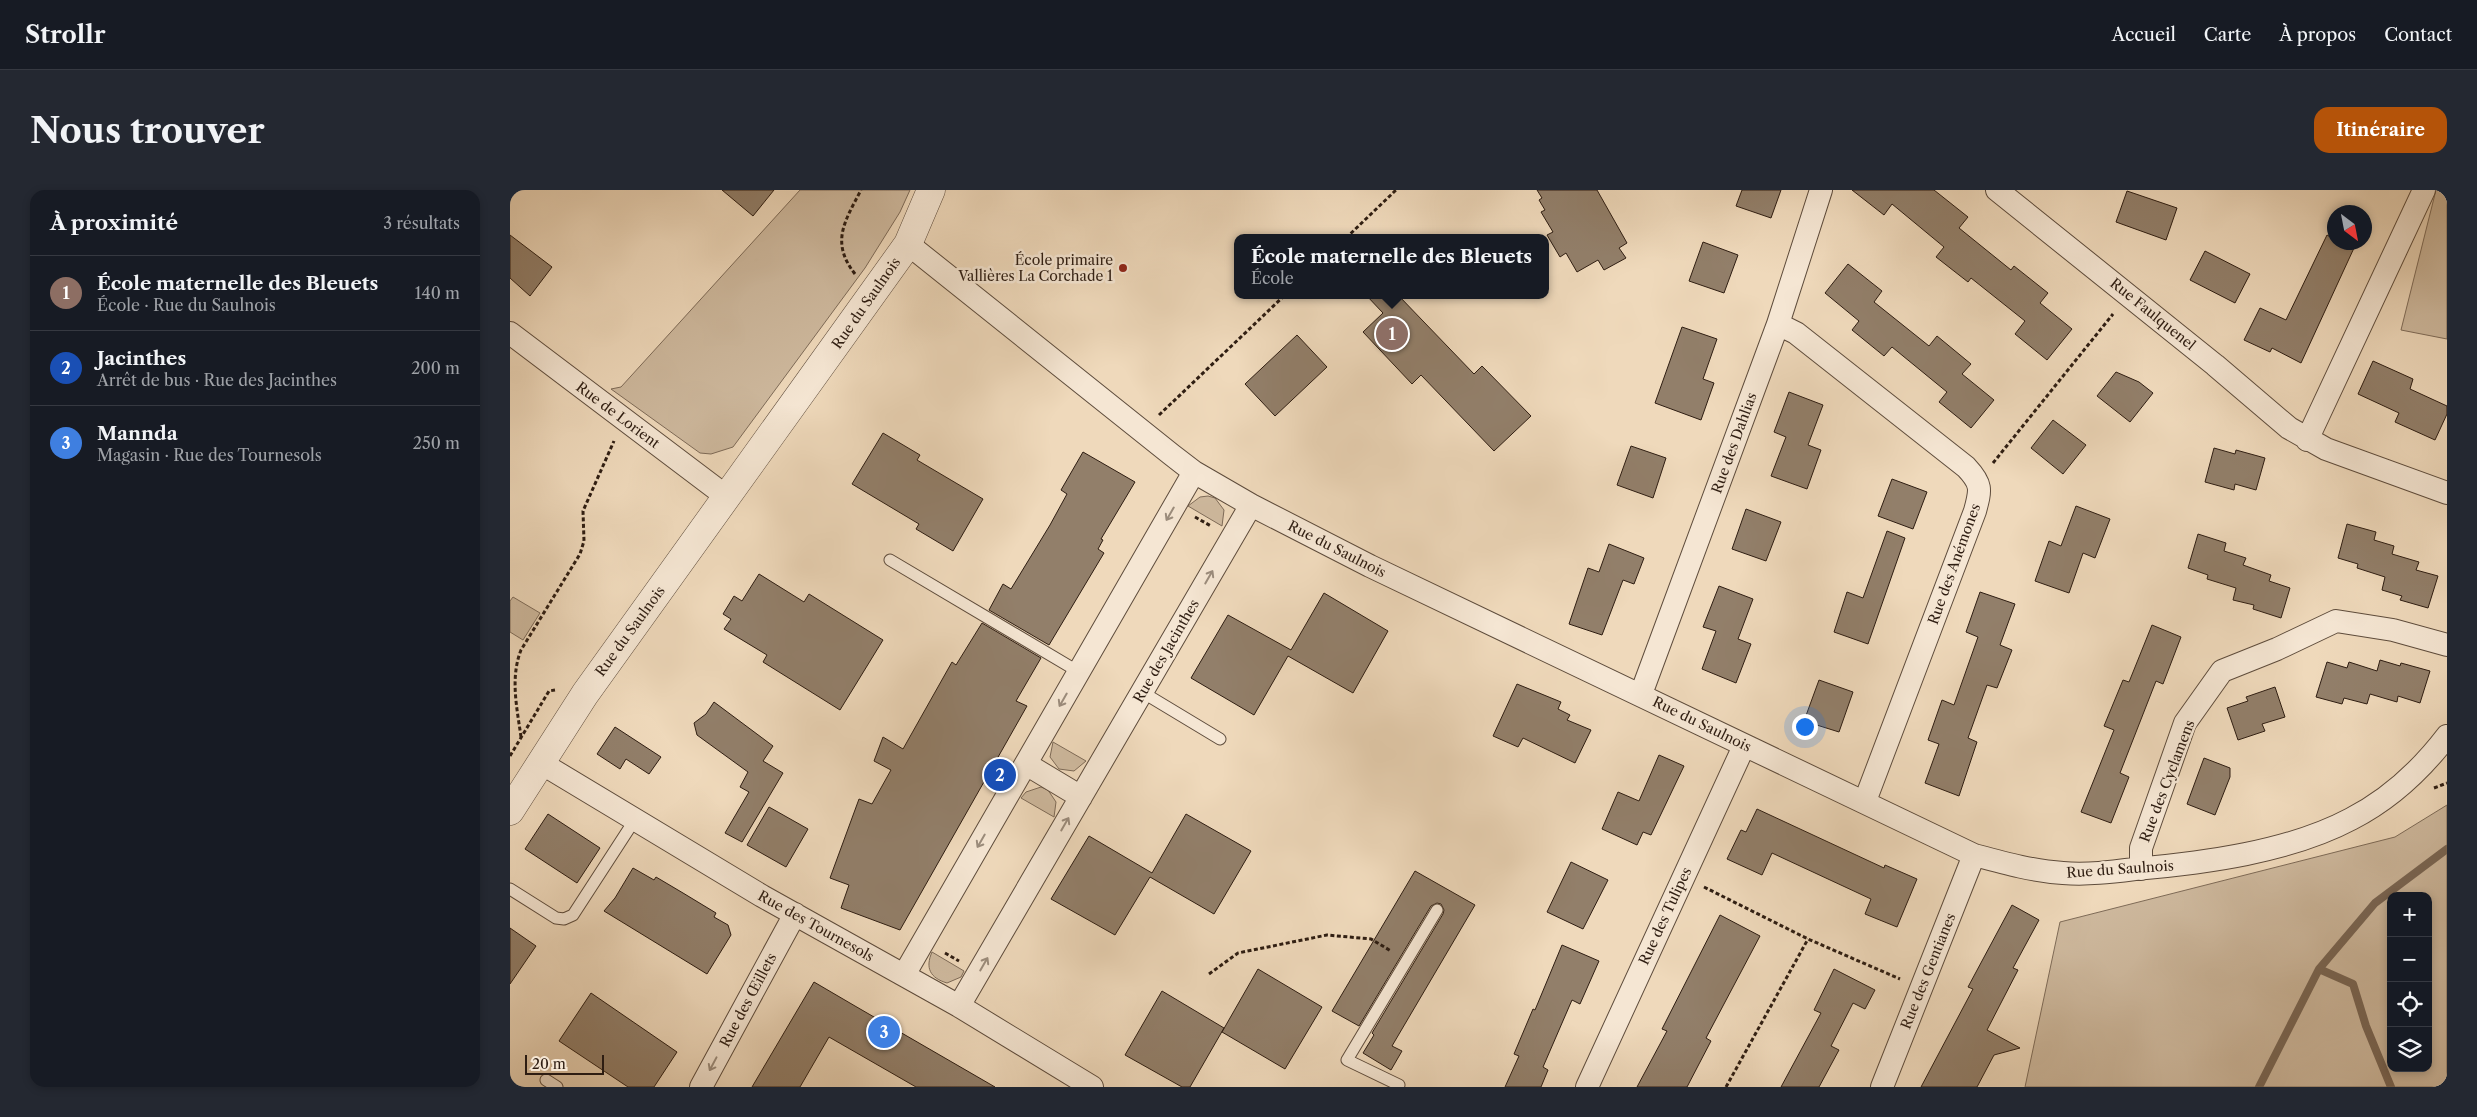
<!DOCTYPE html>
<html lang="fr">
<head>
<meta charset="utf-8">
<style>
  :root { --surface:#171b24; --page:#242831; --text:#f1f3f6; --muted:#9ea1a6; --line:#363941; --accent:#b45309 }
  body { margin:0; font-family:"Libre Caslon Text",serif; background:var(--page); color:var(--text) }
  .controls { position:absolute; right:15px; bottom:15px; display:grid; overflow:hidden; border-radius:10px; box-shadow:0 2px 8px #0003 }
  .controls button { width:45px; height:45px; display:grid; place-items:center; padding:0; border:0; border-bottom:1px solid var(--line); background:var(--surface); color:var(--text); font:25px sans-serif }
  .compass { position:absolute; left:1817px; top:15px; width:45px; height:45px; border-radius:50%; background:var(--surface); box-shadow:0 2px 8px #0003; rotate:148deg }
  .scale { position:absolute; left:15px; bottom:12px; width:79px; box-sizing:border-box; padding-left:5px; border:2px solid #2e1d12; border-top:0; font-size:14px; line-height:18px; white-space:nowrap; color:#2e1d12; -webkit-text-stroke:4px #f5e6d3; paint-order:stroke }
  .you { position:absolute; left:1294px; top:536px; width:18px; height:18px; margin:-12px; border:4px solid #fff; border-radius:50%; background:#1a73e8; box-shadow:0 0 0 8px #1a73e833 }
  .badge { display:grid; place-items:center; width:32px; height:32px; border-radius:50%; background:var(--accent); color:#fff; font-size:16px; font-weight:700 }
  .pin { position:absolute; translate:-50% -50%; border:2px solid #fff; box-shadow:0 1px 5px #0006 }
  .popup { position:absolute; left:724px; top:44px; width:315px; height:65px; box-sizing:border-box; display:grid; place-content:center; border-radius:10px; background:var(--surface); filter:drop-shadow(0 1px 4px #0005); font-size:16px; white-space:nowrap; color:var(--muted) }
  .popup b { font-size:19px; color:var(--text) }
  .popup::after { content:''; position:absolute; left:50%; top:100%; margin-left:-10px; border:10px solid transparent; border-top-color:var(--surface) }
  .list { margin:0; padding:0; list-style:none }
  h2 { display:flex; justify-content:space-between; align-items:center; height:65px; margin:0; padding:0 20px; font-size:21px }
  h2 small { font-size:16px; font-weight:400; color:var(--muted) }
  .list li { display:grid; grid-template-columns:32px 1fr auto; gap:15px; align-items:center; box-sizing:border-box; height:75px; padding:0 20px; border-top:1px solid var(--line) }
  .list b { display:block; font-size:19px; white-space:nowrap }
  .list p { margin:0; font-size:16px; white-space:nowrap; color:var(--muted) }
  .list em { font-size:16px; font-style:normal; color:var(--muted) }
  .icon { flex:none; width:28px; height:28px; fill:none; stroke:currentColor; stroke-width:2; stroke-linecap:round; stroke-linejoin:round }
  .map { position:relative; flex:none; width:1937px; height:897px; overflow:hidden; border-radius:15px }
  header { display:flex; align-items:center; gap:30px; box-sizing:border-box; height:70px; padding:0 25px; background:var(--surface); border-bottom:1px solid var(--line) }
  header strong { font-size:24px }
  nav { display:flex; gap:28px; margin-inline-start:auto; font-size:18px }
  .intro { display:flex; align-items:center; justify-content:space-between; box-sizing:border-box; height:120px; padding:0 30px }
  h1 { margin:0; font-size:35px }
  .button { padding:12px 22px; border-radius:15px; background:var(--accent); color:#fff; font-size:18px; font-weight:700 }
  main { display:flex; gap:30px; padding:0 30px }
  aside { flex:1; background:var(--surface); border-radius:15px; box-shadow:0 2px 8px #0003 }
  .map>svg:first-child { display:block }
  .green { fill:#ceb99e; stroke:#7e6b58; fill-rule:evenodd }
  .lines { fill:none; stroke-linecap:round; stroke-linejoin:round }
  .stream { stroke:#7a6755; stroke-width:8 }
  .building { fill:#927f6a; stroke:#2e1d12 }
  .service-casing { stroke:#5e4c3c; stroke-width:13 }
  .minor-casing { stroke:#5e4c3c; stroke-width:24 }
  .tertiary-casing { stroke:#5e4c3c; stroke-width:29 }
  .path { stroke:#2e1d12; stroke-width:3; stroke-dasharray:4 2.5; stroke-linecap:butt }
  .service { stroke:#f5e6d3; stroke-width:11 }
  .minor { stroke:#f5e6d3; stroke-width:22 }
  .tertiary { stroke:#f5e6d3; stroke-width:28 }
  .oneway { stroke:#9b8c7c }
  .poi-dot { fill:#8f2418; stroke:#f5e6d3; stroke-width:2 }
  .labels { text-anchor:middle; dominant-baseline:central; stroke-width:5; stroke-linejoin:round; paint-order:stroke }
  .poi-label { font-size:14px; fill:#2e1d12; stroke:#f5e6d3; text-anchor:end }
  .street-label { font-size:14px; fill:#2e1d12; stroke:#f5e6d3 }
</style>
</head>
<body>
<header>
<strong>Strollr</strong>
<nav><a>Accueil</a><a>Carte</a><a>À propos</a><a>Contact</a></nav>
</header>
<div class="intro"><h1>Nous trouver</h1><a class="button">Itinéraire</a></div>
<main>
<aside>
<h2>À proximité<small>3 résultats</small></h2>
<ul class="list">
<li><span class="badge" style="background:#8d6e63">1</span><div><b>École maternelle des Bleuets</b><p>École · Rue du Saulnois</p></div><em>140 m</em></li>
<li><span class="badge" style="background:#1a4fb4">2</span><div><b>Jacinthes</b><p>Arrêt de bus · Rue des Jacinthes</p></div><em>200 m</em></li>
<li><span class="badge" style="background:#3f7fe0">3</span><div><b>Mannda</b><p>Magasin · Rue des Tournesols</p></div><em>250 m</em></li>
</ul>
</aside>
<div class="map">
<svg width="1937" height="897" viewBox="0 0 1937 897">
  <rect width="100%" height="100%" fill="#efd9bb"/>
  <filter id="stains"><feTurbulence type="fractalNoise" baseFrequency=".004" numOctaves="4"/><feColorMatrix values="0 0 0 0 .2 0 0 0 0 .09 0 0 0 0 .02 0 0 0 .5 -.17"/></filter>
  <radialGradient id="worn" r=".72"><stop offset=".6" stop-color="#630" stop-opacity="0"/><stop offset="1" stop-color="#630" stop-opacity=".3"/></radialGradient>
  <path class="green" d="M290 0H400L390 22 355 78 223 257 201 264 190 263 101 199 111 197Z
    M1926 0H1937V149L1891 140Z
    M698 306 705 308 714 320 712 336 678 316 690 307Z
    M3 407 30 423 13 450 0 442V411Z
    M543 552 576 571 564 581 549 579 540 567Z
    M531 597 538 600 546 612 544 627 511 608 516 602Z
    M1937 615V897H1515L1550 732 1885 647ZM1881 706H1918V878H1881Z
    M422 762 454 781 451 787 437 793C420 788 415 778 422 762Z"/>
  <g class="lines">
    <path class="stream" d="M1809 779 1843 794 1856 836 1881 897
      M1749 897 1809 779 1865 713 1937 659"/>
  </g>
  <path class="building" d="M212 0H264L243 26Z
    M1027 0H1087L1117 53 1109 58 1116 68 1094 80 1088 70 1067 82 1056 63 1050 67 1037 45 1043 42 1031 22 1035 20 1029 10 1032 8Z
    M1232 0H1271L1261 28 1226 16Z
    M1342 0H1424L1458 27 1449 38 1501 80 1504 76 1538 103 1530 113 1562 139 1537 170 1505 144 1515 131 1461 88 1458 92 1426 67 1434 57 1382 14 1374 25Z
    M1617 1 1667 18 1656 50 1606 32Z
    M0 45 42 77 20 106 0 88Z
    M1817 45 1824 49V52H1833L1844 58 1791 173 1762 158 1760 162 1734 150 1750 118 1776 130Z
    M1193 52 1228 65 1214 103 1179 91Z
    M1695 61 1740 84 1725 113 1680 90Z
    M1338 74 1372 101 1364 112 1419 156 1427 146 1461 174 1452 184 1484 210 1461 238 1429 212 1437 202 1382 157 1374 166 1342 140 1349 131 1315 103Z
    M856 105H888L964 184 972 176 1021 226 984 261 911 185 902 194 853 142 873 123Z
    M1172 137 1207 149 1193 189 1204 193 1191 230 1145 213Z
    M787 145 817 177 765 226 735 194Z
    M1863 171 1903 189 1900 199 1937 216V224L1925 250 1885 232 1889 223 1848 204Z
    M1606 182 1629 192 1643 203 1620 232 1587 206Z
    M1279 202 1313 215 1298 255 1311 260 1297 299 1261 286 1276 247 1264 242Z
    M1543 230 1576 255 1553 284 1521 258Z
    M373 243 410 265 407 270 473 309 443 361 406 339 409 334 342 294Z
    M1121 256 1156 268 1143 308 1107 295Z
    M1704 258 1725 264 1726 260 1755 268 1746 300 1725 294 1724 300 1695 292Z
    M573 262 625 292 591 349 593 350 588 359 594 363 539 455 479 420 493 394 501 399 540 335 557 304 551 300Z
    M1382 289 1417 302 1403 339 1368 326Z
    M1566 316 1600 329 1585 368 1573 363 1559 403 1525 391 1539 351 1551 356Z
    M1236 319 1271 332 1256 371 1222 359Z
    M1837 334 1866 342 1864 350 1884 356 1882 364 1909 372 1906 380 1928 386 1918 418 1890 410 1892 406 1872 400 1875 387 1847 378 1848 374 1828 368Z
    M1377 341 1395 348 1358 454 1324 442 1337 402 1353 408Z
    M1688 344 1716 353 1714 361 1736 368 1733 375 1761 385 1759 391 1780 398 1771 428 1743 419 1744 415 1723 410 1726 398 1697 389 1698 385 1678 378Z
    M1099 354 1134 368 1124 394 1113 390 1092 445 1059 434 1078 378 1089 382Z
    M249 384 294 412 299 404 373 450 330 520 253 472 257 465 214 439 221 429 213 424 224 406 232 411Z
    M1209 396 1243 409 1228 449 1241 454 1226 493 1192 479 1206 441 1193 437Z
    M1470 402 1505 414 1490 455 1502 460 1487 498 1477 495 1458 548 1467 552 1449 606 1415 593 1429 554 1418 550 1432 510 1444 515 1468 447 1456 442Z
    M814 403 878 441 843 503 778 466 744 525 681 488 718 425 781 460Z
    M472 433 531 468 506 511 517 516 390 740 331 718 339 695 320 688 349 609 362 614 381 580 364 571 373 547 393 559 442 472 446 475Z
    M1642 435 1671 447 1653 494 1646 491 1610 583 1619 587 1601 633 1571 622 1604 540 1594 536 1613 490 1619 492Z
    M1870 470 1890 476 1891 473 1920 481 1910 513 1888 506 1887 512 1860 504 1857 514 1834 508 1832 514 1806 507 1817 472 1837 478 1839 472 1867 481Z
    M1309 490 1343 502 1329 542 1294 531Z
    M1007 494 1051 512 1048 519 1060 525 1057 530 1081 540 1065 573 1013 548 1008 557 983 546Z
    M1765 497 1775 527 1752 534 1755 541 1728 550 1717 518 1738 511 1736 507Z
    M204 512 263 556 253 571 273 583 232 652 215 643 239 602 230 597 238 582 187 545 184 533 196 524Z
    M105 537 151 567 139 584 116 569 110 579 87 564Z
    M1149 565 1174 576 1141 645 1133 642 1127 655 1092 639 1108 602 1129 611Z
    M1694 568 1720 578V587L1705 625 1677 614Z
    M259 617 298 639 276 677 237 655Z
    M1247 619 1374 678 1375 675 1407 689 1387 737 1355 724 1361 709 1262 663 1252 685 1217 669 1231 640 1236 642Z
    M38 624 90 658 67 693 15 659Z
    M676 624 741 661 704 724 640 687 605 745 541 709 579 646 642 683Z
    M1061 672 1098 690 1073 739 1037 722Z
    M123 678 144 690 146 687 173 703 206 723 204 727 218 735 221 745 197 784 94 721 105 708Z
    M905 681 965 715 882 856 892 861 881 880 853 863 864 845 862 843 933 724 934 720 931 714 927 713 921 716 849 836 822 821Z
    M1502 715 1529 730 1503 778 1508 780 1477 840 1510 858 1484 865 1467 897H1411L1463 799 1458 797Z
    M1210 725 1250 746 1196 848 1201 851 1177 897H1127L1157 841 1152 839Z
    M0 738 26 756 0 794Z
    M1052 755 1089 771 1070 814 1062 810 1033 877 1038 880 1031 897H995L1009 866 1004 864 1023 819 1025 820Z
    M748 779 812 817 775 879 712 842Z
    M1324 779 1365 800 1355 819 1343 813 1321 856 1329 860 1309 897H1271L1311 823 1304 820Z
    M304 792 345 816 485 897H406L319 847 290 897H242Z
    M652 801 714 838 680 897H672L615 865Z
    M81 803 167 862 144 897H118L49 851Z"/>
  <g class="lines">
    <defs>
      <path id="service" d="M380 370 569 482
        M632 502 710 549
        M0 699 46 728 54 729 63 725 124 631
        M36 890 47 897
        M888 897 889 895 837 870 927 720"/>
      <path id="minor" d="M1487 0 1705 175 1779 238 1816 259 1937 303
        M398 54 662 265 684 282 741 315 860 376 1464 665C1494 673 1523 681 1553 683 1577 685 1601 682 1625 679 1694 673 1779 662 1841 629 1880 609 1911 580 1937 546
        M1268 134 1286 143 1456 277C1472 294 1471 299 1465 321L1355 611
        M0 143 217 307
        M1797 250 1914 0
        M1131 504 1268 134 1311 0
        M31 573 252 706 449 816 582 897
        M516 574 571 607
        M1631 679V658L1675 533 1712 481 1767 459 1826 431 1883 440 1937 455
        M394 785 684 282
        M449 816 741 315
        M191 897 285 724
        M1077 897 1234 556
        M1372 897 1464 665"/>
      <path id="tertiary" d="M0 621 75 504 398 54 421 0"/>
    </defs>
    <use href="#service" class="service-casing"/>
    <use href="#minor" class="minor-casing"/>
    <use href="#tertiary" class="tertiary-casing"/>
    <path class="path" d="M836 48 886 0
      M345 84C320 52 335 31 351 0
      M649 225 775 105
      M1483 273 1603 124
      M685 327 701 336
      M11 547C7 518 0 488 11 460L70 364 74 351 73 321 104 251
      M0 566 39 501 45 500
      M1924 598 1937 593
      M1194 697 1298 749 1390 789
      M435 763 449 771
      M699 784 728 763 817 745 861 749 881 761
      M1216 897 1298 749"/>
    <use href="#service" class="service"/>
    <use href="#minor" class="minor"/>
    <use href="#tertiary" class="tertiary"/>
  </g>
  <defs><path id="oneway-shaft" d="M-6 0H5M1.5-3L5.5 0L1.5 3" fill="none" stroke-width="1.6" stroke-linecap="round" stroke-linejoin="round" transform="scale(1.25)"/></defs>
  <g class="oneway">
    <use href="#oneway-shaft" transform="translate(660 324) rotate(120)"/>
    <use href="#oneway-shaft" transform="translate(699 387) rotate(-60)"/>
    <use href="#oneway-shaft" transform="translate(553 510) rotate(120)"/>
    <use href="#oneway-shaft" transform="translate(555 634) rotate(-60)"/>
    <use href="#oneway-shaft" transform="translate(471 651) rotate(120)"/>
    <use href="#oneway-shaft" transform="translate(474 774) rotate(-60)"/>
    <use href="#oneway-shaft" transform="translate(203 874) rotate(118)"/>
  </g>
  <circle class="poi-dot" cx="613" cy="78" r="5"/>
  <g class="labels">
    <g class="poi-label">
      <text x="603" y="70">École primaire<tspan x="603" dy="16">Vallières La Corchade 1</tspan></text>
    </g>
    <g class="street-label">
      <text transform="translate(356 113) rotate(-55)">Rue du Saulnois</text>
      <text transform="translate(1643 124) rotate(39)">Rue Faulquenel</text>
      <text transform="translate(108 225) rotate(37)">Rue de Lorient</text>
      <text transform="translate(1224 253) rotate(-70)">Rue des Dahlias</text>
      <text transform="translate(827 359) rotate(27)">Rue du Saulnois</text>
      <text transform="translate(1444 374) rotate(-70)">Rue des Anémones</text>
      <text transform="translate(120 441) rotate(-54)">Rue du Saulnois</text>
      <text transform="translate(656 461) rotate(-60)">Rue des Jacinthes</text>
      <text transform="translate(1192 534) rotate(26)">Rue du Saulnois</text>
      <text transform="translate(1657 591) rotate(-69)">Rue des Cyclamens</text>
      <text transform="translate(1610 679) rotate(-4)">Rue du Saulnois</text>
      <text transform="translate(1155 726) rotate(-65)">Rue des Tulipes</text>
      <text transform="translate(306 736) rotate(29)">Rue des Tournesols</text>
      <text transform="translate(1418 781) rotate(-68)">Rue des Gentianes</text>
      <text transform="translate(238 810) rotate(-62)">Rue des Œillets</text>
    </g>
  </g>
  <rect width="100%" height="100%" filter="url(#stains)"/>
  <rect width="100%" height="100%" fill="url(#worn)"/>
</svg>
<div class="controls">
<button>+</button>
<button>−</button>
<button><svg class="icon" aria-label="locate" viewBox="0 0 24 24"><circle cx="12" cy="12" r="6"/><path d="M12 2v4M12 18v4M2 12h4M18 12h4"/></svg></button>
<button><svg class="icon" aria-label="layers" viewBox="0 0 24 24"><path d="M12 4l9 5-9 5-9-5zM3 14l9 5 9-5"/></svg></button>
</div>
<svg class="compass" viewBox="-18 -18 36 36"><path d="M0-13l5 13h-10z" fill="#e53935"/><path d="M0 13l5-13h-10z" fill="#9ea1a6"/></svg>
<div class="scale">20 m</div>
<div class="you"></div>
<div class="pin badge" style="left:882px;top:144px;background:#8d6e63">1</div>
<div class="popup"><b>École maternelle des Bleuets</b>École</div>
<div class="pin badge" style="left:490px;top:585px;background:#1a4fb4">2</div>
<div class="pin badge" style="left:374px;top:842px;background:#3f7fe0">3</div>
</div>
</main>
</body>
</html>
